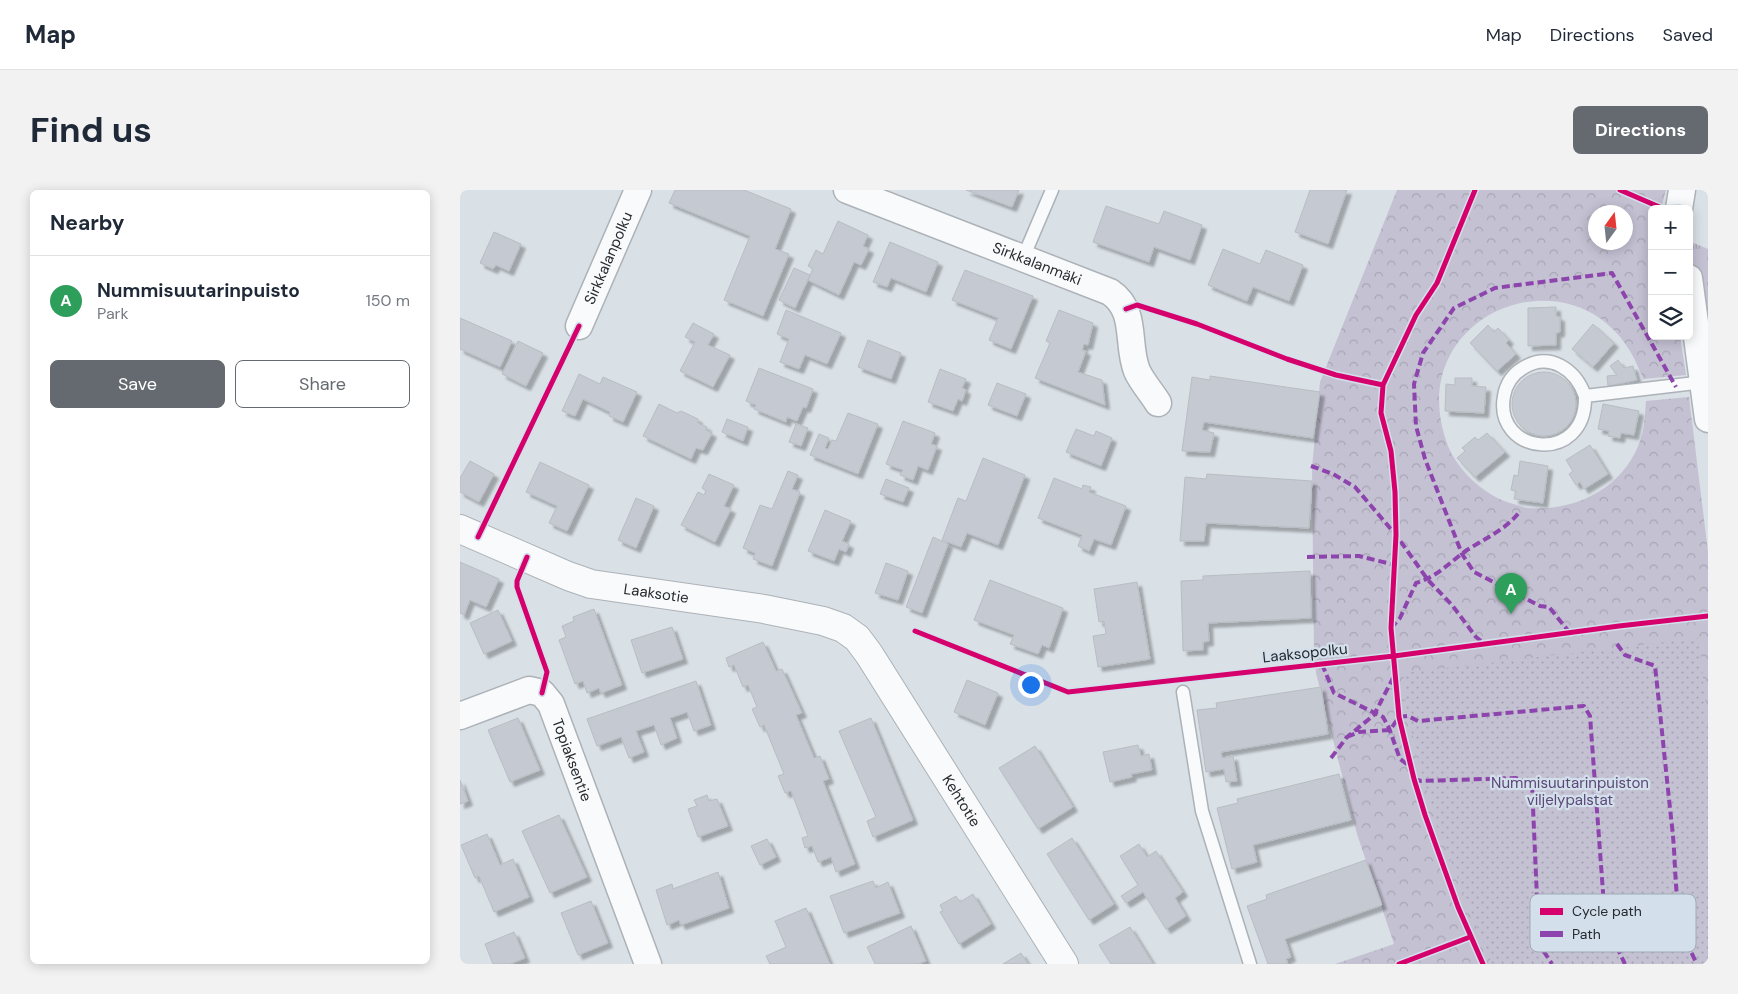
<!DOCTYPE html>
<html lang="en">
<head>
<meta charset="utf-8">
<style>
  :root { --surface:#fff; --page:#f2f2f3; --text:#1f2937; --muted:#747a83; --line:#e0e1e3; --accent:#656a70 }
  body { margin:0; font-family:"DM Sans",sans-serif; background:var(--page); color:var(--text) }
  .controls { position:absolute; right:15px; top:15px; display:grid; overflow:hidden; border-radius:8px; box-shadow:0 2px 12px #0003 }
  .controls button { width:45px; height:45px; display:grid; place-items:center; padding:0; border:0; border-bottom:1px solid var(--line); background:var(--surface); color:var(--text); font:25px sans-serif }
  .compass { position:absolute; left:1128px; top:15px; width:45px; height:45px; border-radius:50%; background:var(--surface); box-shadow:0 2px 12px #0003; rotate:15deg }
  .you { position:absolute; left:570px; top:494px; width:18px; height:18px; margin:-12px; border:4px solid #fff; border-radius:50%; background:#1a73e8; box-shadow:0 0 0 8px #1a73e833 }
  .badge { display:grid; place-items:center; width:32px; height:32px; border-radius:50%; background:var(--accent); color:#fff; font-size:16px; font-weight:700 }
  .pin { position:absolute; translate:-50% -41px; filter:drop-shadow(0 1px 2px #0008) }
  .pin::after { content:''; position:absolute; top:26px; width:18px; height:15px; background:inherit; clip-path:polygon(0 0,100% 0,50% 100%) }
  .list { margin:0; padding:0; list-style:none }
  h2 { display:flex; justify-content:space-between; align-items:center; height:65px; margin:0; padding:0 20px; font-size:21px }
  h2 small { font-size:16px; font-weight:400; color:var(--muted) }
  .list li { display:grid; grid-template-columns:32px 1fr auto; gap:15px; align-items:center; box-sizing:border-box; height:90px; padding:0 20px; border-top:1px solid var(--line) }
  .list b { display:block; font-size:19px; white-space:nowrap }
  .list p { margin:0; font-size:16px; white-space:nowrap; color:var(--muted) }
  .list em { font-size:16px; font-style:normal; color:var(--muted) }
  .actions { display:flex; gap:10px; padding:15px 20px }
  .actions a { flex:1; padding:11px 0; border:1px solid var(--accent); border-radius:8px; text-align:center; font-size:18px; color:var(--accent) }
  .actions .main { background:var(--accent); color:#fff }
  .icon { flex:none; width:28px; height:28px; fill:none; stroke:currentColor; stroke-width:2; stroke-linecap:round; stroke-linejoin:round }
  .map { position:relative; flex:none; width:1248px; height:774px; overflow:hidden; border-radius:8px }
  header { display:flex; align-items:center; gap:30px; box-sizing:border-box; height:70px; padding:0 25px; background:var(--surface); border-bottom:1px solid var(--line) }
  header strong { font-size:24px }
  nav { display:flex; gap:28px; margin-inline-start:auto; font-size:18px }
  .intro { display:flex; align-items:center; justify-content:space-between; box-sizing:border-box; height:120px; padding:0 30px }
  h1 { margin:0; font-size:35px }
  .button { padding:12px 22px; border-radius:8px; background:var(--accent); color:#fff; font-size:18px; font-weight:700 }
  main { display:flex; gap:30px; padding:0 30px }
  aside { flex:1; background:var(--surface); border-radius:8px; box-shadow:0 2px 12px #0003 }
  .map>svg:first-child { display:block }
  .grass { fill:url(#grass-tufts) }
  .park { fill:url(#park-crowns); fill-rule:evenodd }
  .garden { fill:url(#garden-dots) }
  .building { fill:#c4c9d2; stroke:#b9bdc3; filter:url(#shadow) }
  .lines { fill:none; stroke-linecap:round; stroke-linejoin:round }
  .lane-casing { stroke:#acb2b7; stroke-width:15 }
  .street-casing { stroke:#acb2b7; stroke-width:29 }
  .secondary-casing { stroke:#acb2b7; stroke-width:30 }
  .lane { stroke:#f9fafb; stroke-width:12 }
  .street { stroke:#f9fafb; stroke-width:26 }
  .secondary { stroke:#f9fafb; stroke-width:28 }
  .quiet { stroke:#8e44ad; stroke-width:4; stroke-dasharray:8 4; stroke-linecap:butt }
  .cycleway-casing { stroke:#d3e0ec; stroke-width:8 }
  .cycleway { stroke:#d6006c; stroke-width:5 }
  .labels { text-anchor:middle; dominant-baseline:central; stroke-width:4.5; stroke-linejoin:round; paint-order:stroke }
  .street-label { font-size:15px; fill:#262b30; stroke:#d3e0ec }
  .park-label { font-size:15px; fill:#5b4877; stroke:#d3e0ec }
  .key { fill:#d3e0ec; stroke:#9faab4; stroke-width:1 }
  .key-label { font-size:14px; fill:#262b30 }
</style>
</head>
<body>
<header>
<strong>Map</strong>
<nav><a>Map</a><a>Directions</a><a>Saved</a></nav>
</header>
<div class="intro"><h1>Find us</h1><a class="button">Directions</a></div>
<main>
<aside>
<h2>Nearby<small></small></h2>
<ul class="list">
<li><span class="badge" style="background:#2e9e5b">A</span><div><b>Nummisuutarinpuisto</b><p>Park</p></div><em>150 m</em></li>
</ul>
<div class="actions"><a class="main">Save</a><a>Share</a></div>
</aside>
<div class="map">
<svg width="1248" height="774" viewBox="0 0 1248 774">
  <defs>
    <pattern id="grass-tufts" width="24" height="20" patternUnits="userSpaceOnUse" patternTransform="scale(1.25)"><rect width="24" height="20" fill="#c4c1d3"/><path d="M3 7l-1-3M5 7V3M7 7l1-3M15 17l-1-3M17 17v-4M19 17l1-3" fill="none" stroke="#a8a6b5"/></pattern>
    <pattern id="park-crowns" width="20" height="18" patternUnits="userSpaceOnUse" patternTransform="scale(1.25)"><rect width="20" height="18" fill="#c4c1d3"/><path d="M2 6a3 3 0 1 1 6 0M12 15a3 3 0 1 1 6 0" fill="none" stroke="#a8a6b5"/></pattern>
    <pattern id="garden-dots" width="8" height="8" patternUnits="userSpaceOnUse" patternTransform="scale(1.25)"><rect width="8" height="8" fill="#c4c1d3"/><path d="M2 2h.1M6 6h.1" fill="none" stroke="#a8a6b5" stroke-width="1.8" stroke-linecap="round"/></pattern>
    <filter id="shadow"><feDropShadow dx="4.5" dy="4.5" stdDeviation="1" flood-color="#0004"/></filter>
  </defs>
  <rect width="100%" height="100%" fill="#d9e0e6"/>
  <path class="grass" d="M1229 51 1248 59V191L1229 55Z"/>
  <path class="park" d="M937 0H1206L1201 19H1192V146H1220L1226 185 1183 189C1135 46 935 117 988 256 997 279 1023 304 1047 312 1054 314 1061 317 1068 318 1074 319 1081 318 1087 318 1129 315 1168 290 1181 248 1185 237 1185 223 1186 211L1229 207 1248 362V774H875L934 754 897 644 856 483 854 464 852 278 860 192ZM1136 22H1166V52H1136Z"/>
  <path class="garden" d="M1239 448 1248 538V774H1032C1002 698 972 632 954 551 949 529 942 505 944 483Z"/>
  <path class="building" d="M215 0H284L331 19 315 59 329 64 303 126 264 110 290 46 209 13Z
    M506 0H559L552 17Z
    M850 0H887L868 54 835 42Z
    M646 16 699 34 704 21 742 35 730 70 694 57 689 72 633 52Z
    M378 31 408 45 403 56 409 59 401 75 394 72 379 105 348 90 353 79 348 76 356 60 363 64Z
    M34 42 61 54 49 81 36 75 33 79 20 73Z
    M430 52 478 72 466 102 431 88 427 97 413 92Z
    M763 59 800 74 806 60 843 75 829 111 793 97 787 111 748 95Z
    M334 78 350 85 335 118 319 110Z
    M505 80 573 106 551 159 529 150 538 128 492 110Z
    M1096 117V126L1100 127V142L1096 143V155L1068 156V118Z
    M326 120 381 143 367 174 345 165 339 179 320 172 329 149 317 144Z
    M599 120 633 133 628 155 624 154 622 160 626 161 618 182 642 190 645 215 575 188 590 153 586 151Z
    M0 128 52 151 40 177 0 159Z
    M233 133 254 144 248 155 270 165 253 197 220 181 235 152 225 147Z
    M1133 134 1154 153 1133 177 1112 159Z
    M1028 135 1034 142 1038 138 1049 150 1046 153 1056 164 1037 181 1010 153Z
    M408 150 441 163 431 189 398 177Z
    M58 151 83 163 66 196 42 184Z
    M1158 170 1164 178 1173 176 1177 190 1148 196 1147 186 1157 185 1150 176Z
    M299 178 353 199 346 218 343 217 337 231 327 227 326 232 294 219 296 215 286 211Z
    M480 179 506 189 502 198 506 200 502 211 498 209 493 221 468 212Z
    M1052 214a32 32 0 1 1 64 0a32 32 0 1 1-64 0Z
    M119 184 140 194 143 187 177 202 163 232 149 226 150 222 123 209 115 226 102 221Z
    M750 186 860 202 853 248 744 232 742 240 754 243 750 262 722 261 732 187 750 190Z
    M995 188H1012V196L1026 197 1024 223 985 221 986 194 995 195Z
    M537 193 566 204 557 226 528 215Z
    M199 214 217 223 221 221 238 229V233L247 237 246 240 252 243 243 260 236 258 231 269 183 246Z
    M1143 214 1179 221 1174 245 1161 243 1160 248 1148 246 1149 241 1138 239Z
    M388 223 418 234 398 284 350 265 359 244 369 248 365 258 368 259 372 250 376 251Z
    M267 229 288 237 283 251 262 242Z
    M443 231 475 243 471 254 477 256 468 280 458 276 453 290 440 285 443 280 426 274Z
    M336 234 348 238 341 256 329 252Z
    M616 239 634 246 636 241 652 248 641 276 606 262Z
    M1027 243 1045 262 1015 287 997 268 1005 261 1002 258 1015 247 1018 250Z
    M1130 255 1148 284 1124 299 1120 292 1116 295 1109 284 1113 281 1106 270Z
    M523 268 565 285 538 355 507 343 501 357 482 350 498 308 506 311Z
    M10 271 34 284 19 312 0 302V288Z
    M1060 271 1088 276 1083 313 1054 309 1056 301 1051 300 1054 285 1058 286Z
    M80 272 129 295 107 341 89 333 97 316 66 302Z
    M328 281 338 285 332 299 340 302 312 376 293 369 295 363 283 358 300 315 312 319Z
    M249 284 274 295 264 316 271 319 255 352 221 335 238 302 244 305 246 301 242 298Z
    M747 284 852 291 849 338 746 333 744 351H720L725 287 746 289Z
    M594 288 622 299 623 295 631 297 629 302 666 316 651 355 634 349 629 361 618 356 622 345 578 328Z
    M426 289 449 298 443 312 420 304Z
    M176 308 194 316 176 358 158 350Z
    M365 320 391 331 382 351 389 354 386 362 379 359 374 371 348 361Z
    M473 347 488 354 462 423 446 417Z
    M0 372 39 389 26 417 10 410 4 425 0 423Z
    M426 373 448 381 438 410 415 403Z
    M850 381 851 428 748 433 749 451 743 452V460L723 461 721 391 743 390V386Z
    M530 390 603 418 589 458 582 455 578 464 550 454 554 445 514 430Z
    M677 392 690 469 638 477 633 446 646 444 644 431 639 432 634 399Z
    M134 419 162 495 141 503 139 498 127 503 123 491 115 494 99 450 106 447 102 436 114 431 113 427Z
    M38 420 52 451 24 464 10 433Z
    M212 437 223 469 182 483 171 450Z
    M303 452 316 481 322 479 342 523 336 525 354 568 360 566 369 589 363 591 395 674 376 682 371 667 358 672 352 656 345 658 342 648 348 646 331 601 325 603 318 586 324 584 304 535 300 537 292 519 297 517 288 495 283 497 274 475 269 477 266 468Z
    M507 490 538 503 525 535 494 522Z
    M236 491 251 535 234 541 227 522 210 528 217 548 201 555 194 535 176 541 184 562 169 568 161 547 137 556 127 529Z
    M861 497 868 544 761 562 762 568 773 566 777 591 766 592 764 579 746 582 737 520 757 518 756 513Z
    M58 528 80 580 50 592 28 540Z
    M411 528 453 630 413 647 407 631 416 627 379 541Z
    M678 555 681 566 689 564 692 580 671 584 672 587 650 592 643 562Z
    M575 556 613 617 578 639 539 578Z
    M879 584 891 630 793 655 797 672 772 679 757 618 778 613 777 609Z
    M0 590 8 611 0 614Z
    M247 605 249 611 257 609 268 636 238 647 228 619 237 616 234 610Z
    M99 625 127 687 90 703 62 641Z
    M27 644 40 675 53 669 69 707 34 722 19 686 15 688 1 655Z
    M612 648 654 714 629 730 587 664Z
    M307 649 316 667 300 675 291 656Z
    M679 654 687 667 696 661 723 702 715 708 726 726 706 739 683 702 666 713 661 706 678 695 660 666Z
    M906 670 922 715 825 749 831 767 826 769 828 774H808L787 716 807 709 806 705Z
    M258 682 269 718 221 735 219 730 207 735 196 700 212 694 213 699Z
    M413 691 416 698 428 692 440 723 384 743 370 706Z
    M513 704 531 734 499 754 480 722 483 721 480 715 496 706 500 712Z
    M131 711 148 753 118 765 101 723Z
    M346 718 370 774H310L306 766 326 757 315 731Z
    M451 736 466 771 458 774H415L407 757Z
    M670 737 693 774H651L639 755Z
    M54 742 65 768 50 774H33L25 754Z
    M561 763 568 774H543Z"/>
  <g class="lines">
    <defs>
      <path id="lane" d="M563 68 592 0
        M1125 206C1127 276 1033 265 1044 206 1046 194 1053 184 1063 178 1090 161 1116 180 1125 206L1244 192
        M723 502 742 621 790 774"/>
      <g id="street">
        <path id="s1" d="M387 0 650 102C678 121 666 154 677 181 682 192 692 203 698 213"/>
        <path d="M1219 19 1222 0"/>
        <path d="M1229 88 1248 229"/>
        <path id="s2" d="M119 136 178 0"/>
        <path id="s3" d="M0 526 69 500 82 503 91 514 188 774"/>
      </g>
      <g id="secondary">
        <path id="s4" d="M0 339 108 386 131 394 304 419 363 431 383 438 397 448 409 464 604 774"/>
      </g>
    </defs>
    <use href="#lane" class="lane-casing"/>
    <use href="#street" class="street-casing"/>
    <use href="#secondary" class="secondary-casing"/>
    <use href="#lane" class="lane"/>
    <use href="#street" class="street"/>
    <use href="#secondary" class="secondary"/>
    <path class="quiet" d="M851 276 873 284 895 297 936 345 968 390 992 415 1016 447 1025 454
      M847 367 899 366 935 375
      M931 438 940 428 956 393C977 387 990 372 1007 360 1026 348 1047 339 1060 321
      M1110 443 1089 417 1080 416 1014 382 1002 364 965 269 956 236 954 194 963 163 994 118 1035 98 1152 83 1216 197
      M1157 454 1165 465 1195 476C1201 530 1206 583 1212 636 1218 690 1211 724 1237 774
      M862 474 874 503 923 527 929 538 940 569 951 577
      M887 547 899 542 930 540 939 527 948 526 958 531 1124 516 1130 526 1145 729 1149 741 1165 774
      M871 568 887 547 914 525 933 488
      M954 589 961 591 1056 588 1072 594 1079 754 1092 774"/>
    <defs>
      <path id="cycleway" d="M1160 0 1204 19 1219 18
        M666 119 677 115 737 134 827 169 876 185 923 195 956 125 977 93 1015 0
        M923 195 921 223 931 261 935 302 936 345 931 438 939 527 954 589 965 625 998 717 1023 774
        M18 347 119 136
        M67 367 57 391V397L87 482 82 503
        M455 441 608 502 934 466 1159 436 1248 426
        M939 774 1010 747"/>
    </defs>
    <use href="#cycleway" class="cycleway-casing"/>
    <use href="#cycleway" class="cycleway"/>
  </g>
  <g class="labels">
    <g class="street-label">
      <text stroke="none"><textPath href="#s2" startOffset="74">Sirkkalanpolku</textPath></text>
      <text stroke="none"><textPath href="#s1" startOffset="204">Sirkkalanmäki</textPath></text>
      <text stroke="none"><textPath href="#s4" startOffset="208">Laaksotie</textPath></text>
      <text transform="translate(845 463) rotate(-6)">Laaksopolku</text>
      <text stroke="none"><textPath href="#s3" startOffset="161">Topiaksentie</textPath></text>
      <text stroke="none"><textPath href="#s4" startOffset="609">Kehtotie</textPath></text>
    </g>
    <g class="park-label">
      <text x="1110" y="593">Nummisuutarinpuiston<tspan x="1110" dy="17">viljelypalstat</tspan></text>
    </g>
  </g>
  <rect x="1070" y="704" width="166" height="58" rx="8" class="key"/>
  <rect x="1080" y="718" width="23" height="7" fill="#d6006c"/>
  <rect x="1080" y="741" width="23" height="6" fill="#8e44ad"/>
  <g class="key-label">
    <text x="1112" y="726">Cycle path</text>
    <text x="1112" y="749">Path</text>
  </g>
</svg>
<div class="controls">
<button>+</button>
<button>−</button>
<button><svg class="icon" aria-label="layers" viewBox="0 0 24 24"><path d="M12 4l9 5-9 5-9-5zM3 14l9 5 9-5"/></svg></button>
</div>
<svg class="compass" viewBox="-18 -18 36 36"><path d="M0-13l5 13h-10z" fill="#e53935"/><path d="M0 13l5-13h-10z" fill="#747a83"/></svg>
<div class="you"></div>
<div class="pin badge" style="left:1051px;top:424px;background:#2e9e5b">A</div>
</div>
</main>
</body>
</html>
